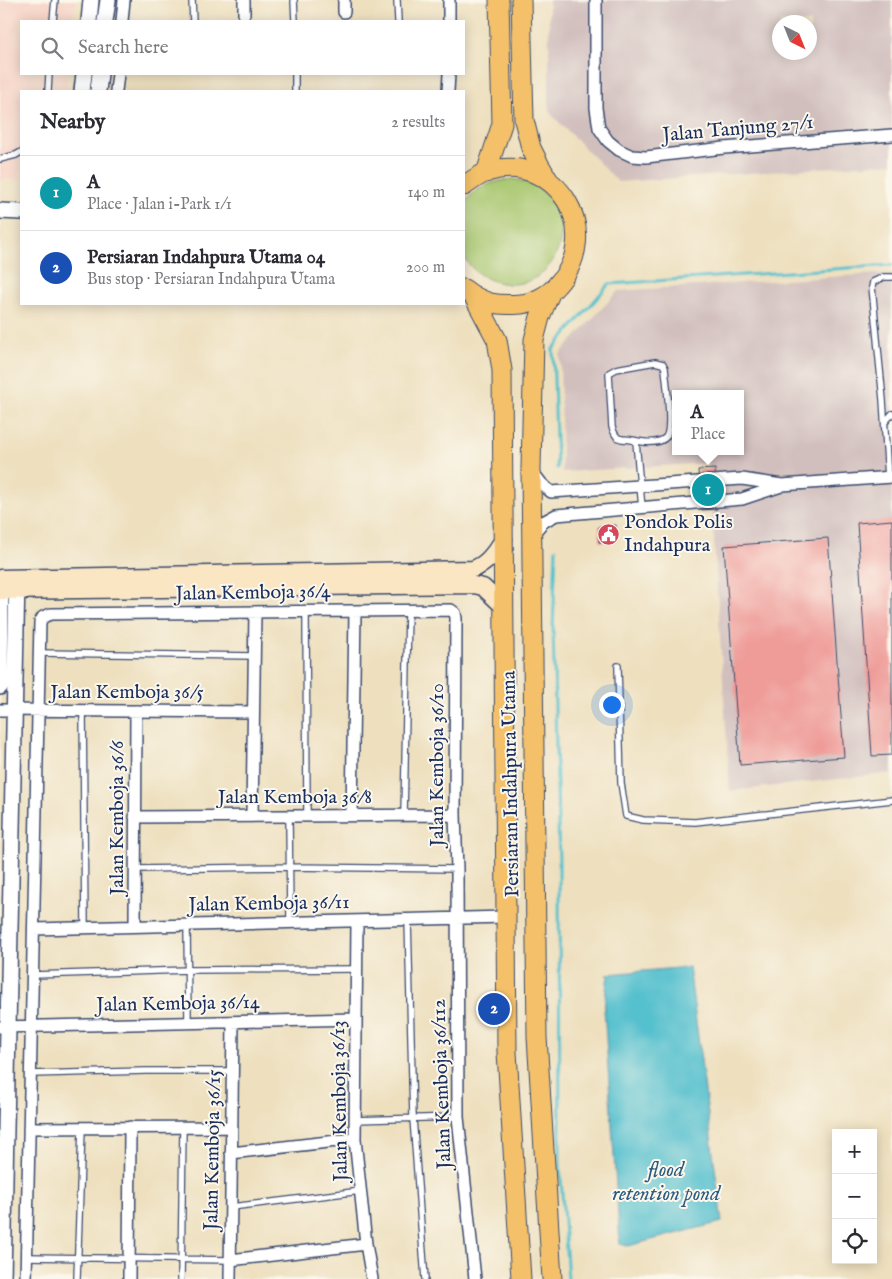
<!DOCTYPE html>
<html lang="en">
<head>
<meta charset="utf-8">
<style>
  :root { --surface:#fff; --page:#f7f7f7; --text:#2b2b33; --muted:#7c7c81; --line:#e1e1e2; --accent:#db2777 }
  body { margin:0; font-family:"IM FELL English",serif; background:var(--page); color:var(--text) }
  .controls { position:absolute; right:15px; bottom:15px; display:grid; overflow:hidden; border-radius:0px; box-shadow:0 2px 12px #0003 }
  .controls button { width:45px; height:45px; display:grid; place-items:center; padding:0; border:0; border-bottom:1px solid var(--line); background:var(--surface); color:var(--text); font:25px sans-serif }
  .compass { position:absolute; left:772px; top:15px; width:45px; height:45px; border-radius:50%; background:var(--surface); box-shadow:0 2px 12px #0003; rotate:137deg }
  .you { position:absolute; left:611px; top:704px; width:18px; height:18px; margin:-12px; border:4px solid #fff; border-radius:50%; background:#1a73e8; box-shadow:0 0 0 8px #1a73e833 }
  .badge { display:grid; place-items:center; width:32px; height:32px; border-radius:50%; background:var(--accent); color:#fff; font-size:16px; font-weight:700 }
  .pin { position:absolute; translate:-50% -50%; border:2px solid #fff; box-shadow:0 1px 5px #0006 }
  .popup { position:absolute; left:672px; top:390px; width:72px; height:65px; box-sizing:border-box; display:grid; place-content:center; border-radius:0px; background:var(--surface); filter:drop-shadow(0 1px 4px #0005); font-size:16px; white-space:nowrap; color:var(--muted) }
  .popup b { font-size:19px; color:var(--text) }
  .popup::after { content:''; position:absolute; left:50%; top:100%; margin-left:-10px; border:10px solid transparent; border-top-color:var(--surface) }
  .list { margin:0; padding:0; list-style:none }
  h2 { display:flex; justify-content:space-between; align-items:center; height:65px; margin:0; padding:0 20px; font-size:21px }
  h2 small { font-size:16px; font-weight:400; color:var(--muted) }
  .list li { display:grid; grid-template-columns:32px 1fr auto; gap:15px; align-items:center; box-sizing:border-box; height:75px; padding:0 20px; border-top:1px solid var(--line) }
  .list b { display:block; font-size:19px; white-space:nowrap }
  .list p { margin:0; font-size:16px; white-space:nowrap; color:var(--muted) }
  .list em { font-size:16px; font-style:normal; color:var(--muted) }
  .icon { flex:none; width:28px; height:28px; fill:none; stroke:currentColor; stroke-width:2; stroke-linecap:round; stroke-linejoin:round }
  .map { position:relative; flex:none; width:892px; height:1279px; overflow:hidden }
  .search { position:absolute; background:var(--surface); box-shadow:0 2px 12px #0003; left:20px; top:20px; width:445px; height:55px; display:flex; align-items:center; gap:12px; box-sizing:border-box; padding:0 18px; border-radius:0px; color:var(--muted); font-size:19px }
  .panel { position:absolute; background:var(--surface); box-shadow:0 2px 12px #0003; left:20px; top:90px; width:445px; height:215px; border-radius:0px }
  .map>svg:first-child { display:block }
  .built { fill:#f6d2c4 }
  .industrial { fill:#d1bfbe; fill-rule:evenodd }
  .green { fill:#a7c66d; stroke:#617a66 }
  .water { fill:#54c0ce; stroke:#387896 }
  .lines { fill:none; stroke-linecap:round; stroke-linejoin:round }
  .stream { stroke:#54c0ce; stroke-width:3 }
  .building { fill:#ef9c99 }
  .service-casing { stroke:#3b4a6d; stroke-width:8 }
  .minor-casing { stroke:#3b4a6d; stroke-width:14 }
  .tertiary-casing { stroke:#3b4a6d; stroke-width:18 }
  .secondary-casing { stroke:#3b4a6d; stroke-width:19 }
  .primary-casing { stroke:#3b4a6d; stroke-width:21 }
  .service { stroke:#fff; stroke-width:5.5 }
  .minor { stroke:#fff; stroke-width:11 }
  .tertiary { stroke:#fff; stroke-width:15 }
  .secondary { stroke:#fbe6c3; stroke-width:16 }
  .primary { stroke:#f4c16a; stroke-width:19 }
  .labels { text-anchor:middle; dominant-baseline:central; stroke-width:4; stroke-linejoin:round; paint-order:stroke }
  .street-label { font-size:20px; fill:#1b2f5e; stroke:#fbf7ec }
  .poi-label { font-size:20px; fill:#1b2f5e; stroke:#fbf7ec; text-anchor:start }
  .water-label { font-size:21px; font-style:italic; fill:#2c5a80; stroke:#fbf7ec }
</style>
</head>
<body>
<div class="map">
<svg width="892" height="1279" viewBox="0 0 892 1279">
  <rect width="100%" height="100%" fill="#fbf7ec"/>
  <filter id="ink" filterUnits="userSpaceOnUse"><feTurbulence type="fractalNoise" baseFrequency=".02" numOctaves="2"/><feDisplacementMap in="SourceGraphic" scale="10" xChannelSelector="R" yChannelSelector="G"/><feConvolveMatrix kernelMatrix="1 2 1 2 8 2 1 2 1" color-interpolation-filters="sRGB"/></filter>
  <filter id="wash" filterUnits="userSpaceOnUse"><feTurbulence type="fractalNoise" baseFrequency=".0096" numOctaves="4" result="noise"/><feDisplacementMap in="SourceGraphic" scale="20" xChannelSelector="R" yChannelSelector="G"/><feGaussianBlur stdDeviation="1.12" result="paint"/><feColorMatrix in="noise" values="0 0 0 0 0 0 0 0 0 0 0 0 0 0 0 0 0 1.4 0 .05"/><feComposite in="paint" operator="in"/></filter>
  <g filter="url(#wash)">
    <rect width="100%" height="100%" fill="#eee0bf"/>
    <path class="built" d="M0 0H76L73 21H21V74H68L66 91H21V181L0 179Z"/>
    <path class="industrial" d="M549 0H892V163L618 182 549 112ZM780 22H810V52H780Z
      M892 273V773L730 791 709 463 562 472 560 354 618 291ZM676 394H740V451H676Z"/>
    <path class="green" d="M513 179C593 192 564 300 497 282 483 278 471 270 464 257 464 247 461 214 464 206 470 188 496 180 513 179Z"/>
    <path class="water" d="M689 967 722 1222 628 1246 620 1244 604 1009 608 974Z"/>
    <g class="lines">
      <path class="stream" d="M557 468 553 349 609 284 892 265
        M556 549 553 628 559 862 560 1164 568 1279"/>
    </g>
    <g id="blocks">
      <path class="building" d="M715 469 717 509 701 510 698 470Z
        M892 520V755L872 756 857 523Z
        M616 525 617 541 599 542V526Z
        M828 538 844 757 740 765 724 546Z"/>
    </g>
  </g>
  <g filter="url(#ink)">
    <use href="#blocks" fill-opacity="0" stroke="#3b4a6d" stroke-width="1"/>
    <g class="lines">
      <defs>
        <path id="service" d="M192 0 193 21
          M294 0 295 21
          M397 0 398 21
          M53 21 55 0
          M48 91 49 74
          M295 91V74
          M0 159 16 155 21 152
          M655 362 663 364 665 368C666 380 673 428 666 437 659 445 641 442 632 440 620 438 617 442 612 427L609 373 616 369Z
          M885 422 892 414
          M636 442 642 508
          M888 478 883 400 872 287 873 282 884 277H892
          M306 612 307 816
          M39 653 254 656
          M618 666 621 783 626 816 643 820 695 822 892 800
          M83 710 85 927
          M404 815 408 611
          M289 816 290 922
          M135 869 288 867 457 869
          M408 919 413 1118 425 1279
          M187 925 188 1023
          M33 975 188 970 357 969
          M31 1074 146 1071H232
          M355 1120 458 1117
          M231 1207 361 1191
          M27 1257 230 1260
          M77 1279 82 1128
          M181 1279 183 1127"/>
        <path id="minor" d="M244 0V14
          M449 0V21
          M596 0V108L599 128 608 141 619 150 632 156 646 157 724 148 892 135
          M344 12V0
          M122 21 124 0
          M116 91 118 74
          M448 91 449 74
          M532 471 541 483 551 492 742 479 782 485 892 477
          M532 535 543 522 556 515 742 499 781 486
          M0 710 253 712
          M352 815 355 611
          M252 816 255 612
          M135 817 455 815
          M357 921 355 1139 366 1244 372 1279
          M135 926 136 711
          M34 929 506 917
          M0 1027 356 1019
          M29 1128 232 1127
          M231 1153 355 1139
          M230 1260 366 1244
          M26 1279 40 622 43 617 51 614 451 610 455 613 456 618 455 815 457 869 458 1117 475 1279
          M129 1279 130 1127
          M230 1279 233 1022"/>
        <path id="tertiary" d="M89 21 91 0
          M105 21 108 0
          M82 91 84 74
          M98 91 100 74
          M0 211 21 212
          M0 687 1 578
          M3 1279 17 579"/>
        <path id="secondary" d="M0 578 473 569C488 564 495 551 504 539
          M0 591 474 585 483 587 504 607"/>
        <path id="primary" d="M521 0 524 120 531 148 539 164 549 181
          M486 173 502 124 499 0
          M464 186C471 181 479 175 487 172 556 150 606 232 557 285 549 295 533 303 521 304 497 306 483 304 464 289
          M551 291 540 317 534 340 531 468 537 1037 552 1279
          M474 297 497 340 502 370 507 1052 521 1279"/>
      </defs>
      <use href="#service" class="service-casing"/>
      <use href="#minor" class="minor-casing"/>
      <use href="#tertiary" class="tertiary-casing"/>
      <use href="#secondary" class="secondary-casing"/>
      <use href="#primary" class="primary-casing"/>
      <use href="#service" class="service"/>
      <use href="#minor" class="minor"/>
      <use href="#tertiary" class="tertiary"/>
      <use href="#secondary" class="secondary"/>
      <use href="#primary" class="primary"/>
    </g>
  </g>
  <defs>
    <symbol id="civic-disc" viewBox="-11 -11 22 22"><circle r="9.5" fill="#d1495b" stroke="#fbf7ec"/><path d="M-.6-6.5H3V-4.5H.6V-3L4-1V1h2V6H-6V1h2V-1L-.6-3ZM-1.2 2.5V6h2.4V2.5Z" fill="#fff"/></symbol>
  </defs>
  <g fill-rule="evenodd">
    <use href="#civic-disc" x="596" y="522" width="25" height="25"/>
  </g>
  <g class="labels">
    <g class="street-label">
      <text transform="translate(738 129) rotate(-5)">Jalan Tanjung 27/1</text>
      <text transform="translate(253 593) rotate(-1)">Jalan Kemboja 36/4</text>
      <text x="127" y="692">Jalan Kemboja 36/5</text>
      <text transform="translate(437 765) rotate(-90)">Jalan Kemboja 36/10</text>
      <text transform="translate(511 784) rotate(-91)">Persiaran Indahpura Utama</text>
      <text x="295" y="797">Jalan Kemboja 36/8</text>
      <text transform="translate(117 818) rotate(-90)">Jalan Kemboja 36/6</text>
      <text transform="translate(269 904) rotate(-1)">Jalan Kemboja 36/11</text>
      <text transform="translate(178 1004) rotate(-1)">Jalan Kemboja 36/14</text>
      <text transform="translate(442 1084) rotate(-92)">Jalan Kemboja 36/112</text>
      <text transform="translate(340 1101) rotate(-91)">Jalan Kemboja 36/13</text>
      <text transform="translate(213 1150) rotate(-89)">Jalan Kemboja 36/15</text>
    </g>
    <g class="poi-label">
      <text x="624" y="522">Pondok Polis<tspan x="624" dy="23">Indahpura</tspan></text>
    </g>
    <g class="water-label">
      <text x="666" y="1170">flood<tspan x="666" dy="24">retention pond</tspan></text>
    </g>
  </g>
</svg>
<div class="controls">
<button>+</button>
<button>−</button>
<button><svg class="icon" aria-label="locate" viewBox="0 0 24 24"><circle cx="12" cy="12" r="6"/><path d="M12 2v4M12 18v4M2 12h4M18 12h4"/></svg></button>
</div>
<svg class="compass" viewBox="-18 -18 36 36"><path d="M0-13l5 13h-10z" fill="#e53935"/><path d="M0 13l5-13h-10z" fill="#7c7c81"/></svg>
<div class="you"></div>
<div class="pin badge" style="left:708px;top:490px;background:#0f9aa8">1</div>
<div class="popup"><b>A</b>Place</div>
<div class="pin badge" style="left:494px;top:1009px;background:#1a4fb4">2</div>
<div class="search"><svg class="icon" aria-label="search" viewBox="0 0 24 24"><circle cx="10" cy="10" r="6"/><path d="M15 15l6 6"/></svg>Search here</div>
<section class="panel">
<h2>Nearby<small>2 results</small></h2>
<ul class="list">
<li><span class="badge" style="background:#0f9aa8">1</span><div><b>A</b><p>Place · Jalan i-Park 1/1</p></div><em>140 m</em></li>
<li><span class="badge" style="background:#1a4fb4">2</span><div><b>Persiaran Indahpura Utama 04</b><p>Bus stop · Persiaran Indahpura Utama</p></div><em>200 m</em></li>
</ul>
</section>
</div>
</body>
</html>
